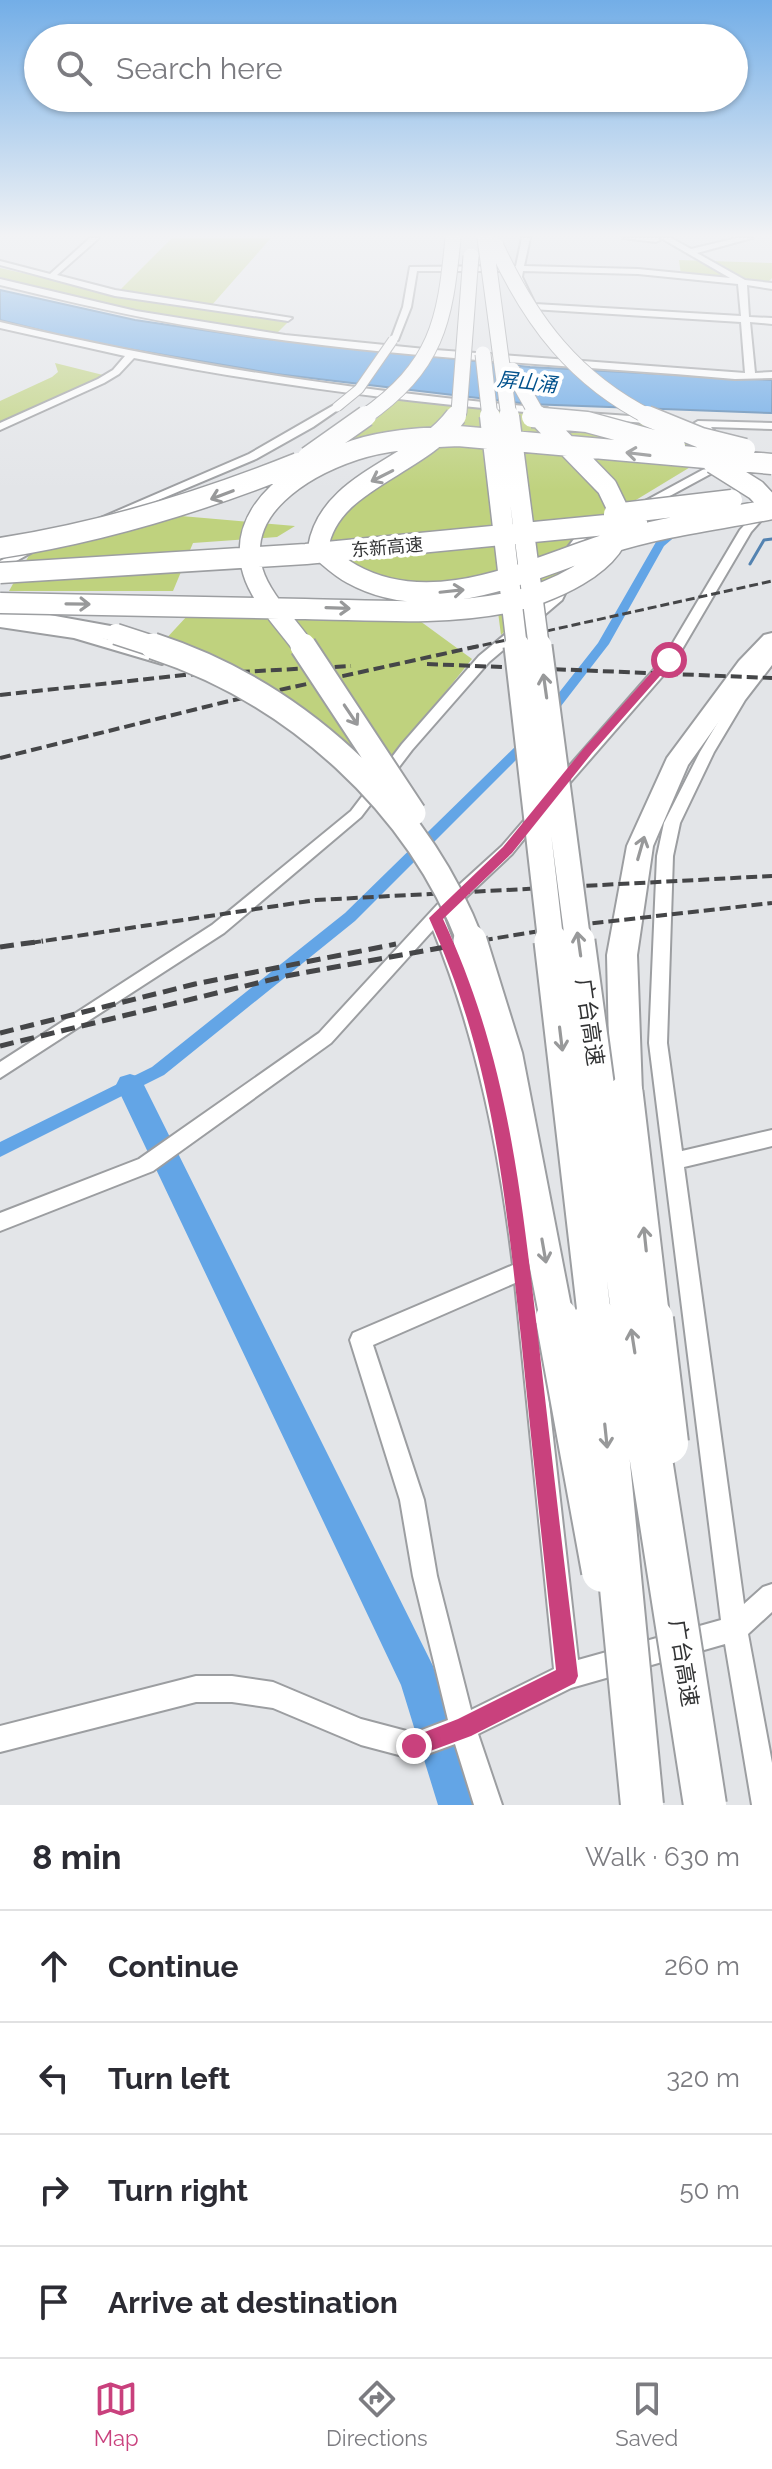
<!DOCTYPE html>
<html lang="en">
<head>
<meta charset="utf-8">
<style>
  :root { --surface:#fff; --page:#f7f7f7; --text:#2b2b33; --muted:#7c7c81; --line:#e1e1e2; --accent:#c9417d }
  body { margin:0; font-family:Raleway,"Noto Sans SC",sans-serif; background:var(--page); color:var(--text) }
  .stop { position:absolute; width:24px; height:24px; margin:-18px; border:6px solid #c9417d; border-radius:50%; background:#fff }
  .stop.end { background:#c9417d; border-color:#fff; box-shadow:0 2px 8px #0008 }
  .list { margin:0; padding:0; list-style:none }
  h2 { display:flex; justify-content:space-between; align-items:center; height:104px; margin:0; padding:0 32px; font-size:34px }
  h2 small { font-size:26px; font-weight:400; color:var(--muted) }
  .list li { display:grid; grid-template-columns:52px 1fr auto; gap:24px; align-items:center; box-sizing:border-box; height:112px; padding:0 32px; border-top:2px solid var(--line) }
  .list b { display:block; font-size:30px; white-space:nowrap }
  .list em { font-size:26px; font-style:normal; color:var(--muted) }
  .icon { flex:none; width:44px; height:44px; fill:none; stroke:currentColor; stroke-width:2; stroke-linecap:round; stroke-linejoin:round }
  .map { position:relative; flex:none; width:772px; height:1805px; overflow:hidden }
  .search { position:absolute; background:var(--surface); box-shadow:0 2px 6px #0004; left:24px; right:24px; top:24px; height:88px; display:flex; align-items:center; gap:20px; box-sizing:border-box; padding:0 28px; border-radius:44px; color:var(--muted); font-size:30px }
  .sheet { height:552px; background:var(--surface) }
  nav { display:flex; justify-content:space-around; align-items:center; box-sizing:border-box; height:112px; border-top:2px solid var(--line); background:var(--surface); font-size:22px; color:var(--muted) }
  nav a { display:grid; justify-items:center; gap:4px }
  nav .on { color:var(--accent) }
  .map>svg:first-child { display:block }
  .green { fill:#bfd27e }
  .water { fill:#63a5e6; stroke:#5483b1; stroke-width:2 }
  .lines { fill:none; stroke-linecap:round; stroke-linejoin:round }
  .stream { stroke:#5483b1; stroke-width:3 }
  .canal { fill:#63a5e6; fill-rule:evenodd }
  .river { fill:#63a5e6; fill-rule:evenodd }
  .street-casing { stroke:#9c9ea1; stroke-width:4 }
  .highway-casing { stroke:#9c9ea1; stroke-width:4 }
  .street { fill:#fff; fill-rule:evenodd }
  .highway { fill:#fff; fill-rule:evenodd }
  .rail-far2 { stroke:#454648; stroke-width:3; stroke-dasharray:9 4; stroke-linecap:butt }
  .rail-far1 { stroke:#454648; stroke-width:4; stroke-dasharray:11 5; stroke-linecap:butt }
  .rail { stroke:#454648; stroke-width:5; stroke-dasharray:14 7; stroke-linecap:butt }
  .street-bridge-casing { stroke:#9c9ea1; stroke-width:11; stroke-linecap:butt }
  .highway-bridge-far4-casing { stroke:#9c9ea1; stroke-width:17; stroke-linecap:butt }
  .highway-bridge-far3-casing { stroke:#9c9ea1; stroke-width:23; stroke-linecap:butt }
  .highway-bridge-far2-casing { stroke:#9c9ea1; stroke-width:29; stroke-linecap:butt }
  .highway-bridge-far1-casing { stroke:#9c9ea1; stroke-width:37; stroke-linecap:butt }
  .highway-bridge-casing { stroke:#9c9ea1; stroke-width:46; stroke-linecap:butt }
  .street-bridge { stroke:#fff; stroke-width:9 }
  .highway-bridge-far4 { stroke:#fff; stroke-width:15 }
  .highway-bridge-far3 { stroke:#fff; stroke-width:20 }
  .highway-bridge-far2 { stroke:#fff; stroke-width:25 }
  .highway-bridge-far1 { stroke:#fff; stroke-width:33 }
  .highway-bridge { stroke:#fff; stroke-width:42 }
  .oneway { stroke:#98999a }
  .route { fill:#c9417d }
  .labels { text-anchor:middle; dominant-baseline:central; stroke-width:8; stroke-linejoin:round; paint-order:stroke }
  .far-street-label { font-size:18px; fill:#323334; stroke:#fff }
  .far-water-label { font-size:20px; font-style:italic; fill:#01518c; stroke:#fff }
  .street-label { font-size:22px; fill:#323334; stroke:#fff }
</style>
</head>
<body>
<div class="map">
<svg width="772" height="1805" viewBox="0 0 772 1805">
  <rect width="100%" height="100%" fill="#e3e5e8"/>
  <path class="green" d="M172 238H271L211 306 120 290Z
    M679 260 772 263V278L767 283 681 275Z
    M0 268 165 305 289 321 277 333 129 310 0 281Z
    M55 363 107 376 0 425V401L52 377 58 372Z
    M398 400 699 426 710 438 692 466 575 537 564 551 557 581 501 635 495 589 406 587 334 558 325 528 399 451 352 440Z
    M181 516 295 526 277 537 193 543 173 591H9L32 550Z
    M201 601 409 613 472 659 377 777 163 642Z"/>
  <path class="water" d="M0 290 135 320 250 337 530 367 772 380V413L528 404 276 374 87 342 0 320Z"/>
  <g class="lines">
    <path class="stream" d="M750 564 764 540 772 539"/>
    <path class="canal" d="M680 525 685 528 664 546 609 644 551 719H543L541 716 543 713 598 643 656 542Z
      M527 738 531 739 533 742 531 745 355 921 164 1075 0 1157V1142L152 1067 345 913 523 739Z"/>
    <path class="river" d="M130 1074 140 1077 144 1085 433 1666 478 1805H438L401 1685 116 1085 120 1077Z"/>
    <defs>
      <path id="street" d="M90 238H99L57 275 115 290 292 318 288 321 115 296 0 265V261L50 274Z
        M522 238H530L524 266 638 269 730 278 661 238H671L691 249 737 238H752L697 253 745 280 772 283V289L747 285 749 317 772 318V324L750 322 755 373 772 372V378L735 379C560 364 382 358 208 329 138 318 69 302 0 285V279L136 311 285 335 435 350 745 373 741 322 532 309 528 306 514 277 515 271H417L411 307 398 340 390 342 403 307 410 267 516 266ZM523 271 638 274 738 284 741 316 535 304 522 277Z
        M623 238H658L660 240 656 242Z
        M0 322C180 365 362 392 547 408L552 411 547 414C408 402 270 385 134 358L119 374 104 383 0 430V423L98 379 113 370 125 356 0 328Z
        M334 405 342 407 313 427 256 459 106 522 96 520 249 454Z
        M586 413 659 418 664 421 659 424 582 418 581 416Z
        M698 421 772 423V429L711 427 733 454 727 465 642 511H634V507L719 461 723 454 700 427 694 426 693 424Z
        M763 505H771L772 508 751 532 674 663 560 794H550L548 791 550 788 664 658 740 530Z
        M596 526 606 528 585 539 577 551 572 579 562 600 489 662 412 750 361 817 224 933 0 1078V1062L212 925 351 811 402 744 479 656 553 595 560 579 565 551 577 535Z
        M32 545 38 548 36 550 0 570V561Z
        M0 619 76 630 167 657 169 660 162 664 74 638 0 627Z
        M772 652V665L745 700 714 752 680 823 673 856 667 1043 682 1151 772 1130V1146L684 1167 744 1604 763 1587 772 1584V1612L748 1634 772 1763V1805H752L725 1644 571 1688 478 1734 502 1805H474L455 1744 414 1759 361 1745 273 1708 232 1702H196L0 1752V1726L196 1676H232L273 1682 361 1719 414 1733 448 1720 413 1576 400 1500 350 1340 353 1333 513 1265C499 1150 477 1038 433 930L331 1043 153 1171 0 1231V1213L139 1159 319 1033 437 905 502 846 533 810 538 808 545 813 512 854 444 918 485 1025 512 1135 538 1304 578 1660 721 1620 649 1043 657 856 664 823 700 752 732 699 767 653ZM515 1283 554 1669 471 1710 437 1576 424 1500 373 1345Z"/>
      <path id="highway" d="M0 606 116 627 127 634 116 641 0 620Z
        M772 633V653L755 671 688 765 653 846 637 955 642 1092 637 1101 626 1105 615 1101 610 1092 607 955 627 846 667 758 739 661 764 635Z"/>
    </defs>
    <use href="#street" class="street-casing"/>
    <use href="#highway" class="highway-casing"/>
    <use href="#street" class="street"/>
    <use href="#highway" class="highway"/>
    <path class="rail-far2" d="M470 648 772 581"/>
    <path class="rail-far1" d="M427 664 772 678
      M0 695 184 675 351 666
      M0 758 225 702 479 646
      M30 943 316 900 772 876
      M466 943 577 925 772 903"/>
    <path class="rail" d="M0 947 43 941
      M0 1033 195 984 396 944
      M0 1046 286 976 478 941"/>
    <defs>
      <path id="street-bridge" d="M337 407 359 389 393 340"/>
      <path id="highway-bridge-far4" d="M485 238 509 418
        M496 246C531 322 575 380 651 418
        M483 354 490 418
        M512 370 539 418
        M532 417 545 418
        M363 418C437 366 445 323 453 238
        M454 418 459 412 471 256"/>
      <path id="highway-bridge-far3" d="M456 416C418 468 329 480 318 548 329 557 340 568 352 574 435 620 530 568 610 543 663 526 718 520 772 509
        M490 416 517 648
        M509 416 539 648
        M647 416 701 438 745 449
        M532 417 587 422 675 446
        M308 457 366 416
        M713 463 756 490 772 507
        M614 514 732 500
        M0 548C104 532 201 502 298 463
        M0 573 306 554 637 522
        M0 603C102 605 203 607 305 609 372 610 440 616 506 603 545 595 620 566 622 518L607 487 538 416
        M116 634 159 648
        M304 648C288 625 261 599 253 572 234 508 304 467 355 450 388 439 424 438 458 436L772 464"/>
      <path id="highway-bridge-far2" d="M153 646C294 692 417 802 471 943
        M303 646 413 813
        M517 646 551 943
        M539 646 578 943"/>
      <path id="highway-bridge-far1" d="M470 941 506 1057 557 1321
        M551 941 595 1321
        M578 941 629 1321
        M626 1092 653 1321"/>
      <path id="highway-bridge" d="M557 1319 603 1571
        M595 1319 642 1805
        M629 1319 705 1805
        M652 1319 667 1443"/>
    </defs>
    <use href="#street-bridge" class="street-bridge-casing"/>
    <use href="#highway-bridge-far4" class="highway-bridge-far4-casing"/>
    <use href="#highway-bridge-far3" class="highway-bridge-far3-casing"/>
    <use href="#highway-bridge-far2" class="highway-bridge-far2-casing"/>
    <use href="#highway-bridge-far1" class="highway-bridge-far1-casing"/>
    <use href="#highway-bridge" class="highway-bridge-casing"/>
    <use href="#street-bridge" class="street-bridge"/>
    <use href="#highway-bridge-far4" class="highway-bridge-far4"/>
    <use href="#highway-bridge-far3" class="highway-bridge-far3"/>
    <use href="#highway-bridge-far2" class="highway-bridge-far2"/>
    <use href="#highway-bridge-far1" class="highway-bridge-far1"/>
    <use href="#highway-bridge" class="highway-bridge"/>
  </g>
  <defs><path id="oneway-shaft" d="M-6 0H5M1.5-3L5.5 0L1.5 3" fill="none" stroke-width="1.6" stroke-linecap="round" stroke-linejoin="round" transform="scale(2)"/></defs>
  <g class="oneway">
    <use href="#oneway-shaft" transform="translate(638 454) rotate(-173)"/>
    <use href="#oneway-shaft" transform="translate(382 476) rotate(153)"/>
    <use href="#oneway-shaft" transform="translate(222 495) rotate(159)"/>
    <use href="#oneway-shaft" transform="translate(452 591) rotate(-6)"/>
    <use href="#oneway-shaft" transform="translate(78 604) rotate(1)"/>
    <use href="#oneway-shaft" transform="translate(338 608) rotate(2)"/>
    <use href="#oneway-shaft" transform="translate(545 686) rotate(-98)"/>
    <use href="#oneway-shaft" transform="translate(351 715) rotate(56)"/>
    <use href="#oneway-shaft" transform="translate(641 848) rotate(-74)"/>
    <use href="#oneway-shaft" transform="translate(579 944) rotate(-98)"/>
    <use href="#oneway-shaft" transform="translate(561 1039) rotate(83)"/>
    <use href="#oneway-shaft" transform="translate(645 1239) rotate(-96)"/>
    <use href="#oneway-shaft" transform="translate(544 1251) rotate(80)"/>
    <use href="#oneway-shaft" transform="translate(633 1341) rotate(-99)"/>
    <use href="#oneway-shaft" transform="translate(606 1436) rotate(84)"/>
  </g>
  <linearGradient id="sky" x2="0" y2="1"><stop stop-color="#73aee7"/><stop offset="0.48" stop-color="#f2f3f5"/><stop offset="1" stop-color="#f2f3f5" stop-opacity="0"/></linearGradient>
  <rect width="772" height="491" fill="url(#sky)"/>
  <path class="route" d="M665 657 674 660 592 753 512 853 443 919C508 1059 520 1186 538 1337 551 1450 564 1563 578 1676L575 1683 471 1736 414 1757 407 1754 404 1746 407 1739 458 1719 556 1670C544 1559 532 1448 521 1337 504 1186 493 1059 429 918L503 847 584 748Z"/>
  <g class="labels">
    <g class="far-street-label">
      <text transform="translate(387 547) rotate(-5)">东新高速</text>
    </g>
    <g class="far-water-label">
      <text transform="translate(527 382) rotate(6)">屏山涌</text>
    </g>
    <g class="street-label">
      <text transform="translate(590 1022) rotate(82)">广台高速</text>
      <text transform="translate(684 1663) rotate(81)">广台高速</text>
    </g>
  </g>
</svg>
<div class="stop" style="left:669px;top:660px"></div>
<div class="stop end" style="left:414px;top:1746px"></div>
<div class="search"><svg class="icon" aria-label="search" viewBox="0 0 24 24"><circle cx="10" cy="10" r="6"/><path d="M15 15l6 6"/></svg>Search here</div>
</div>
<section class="sheet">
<h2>8 min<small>Walk · 630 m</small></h2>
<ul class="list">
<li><svg class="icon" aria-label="ahead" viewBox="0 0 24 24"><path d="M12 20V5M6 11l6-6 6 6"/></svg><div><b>Continue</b></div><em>260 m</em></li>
<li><svg class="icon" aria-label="left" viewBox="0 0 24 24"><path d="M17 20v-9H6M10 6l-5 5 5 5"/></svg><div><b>Turn left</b></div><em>320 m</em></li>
<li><svg class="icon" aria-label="right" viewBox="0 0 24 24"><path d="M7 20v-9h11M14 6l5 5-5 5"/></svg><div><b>Turn right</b></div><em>50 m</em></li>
<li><svg class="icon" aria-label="arrive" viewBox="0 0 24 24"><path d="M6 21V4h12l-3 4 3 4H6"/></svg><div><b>Arrive at destination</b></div></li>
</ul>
</section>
<nav>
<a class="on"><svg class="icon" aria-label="map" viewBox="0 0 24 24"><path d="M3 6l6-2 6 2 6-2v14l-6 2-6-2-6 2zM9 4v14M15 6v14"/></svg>Map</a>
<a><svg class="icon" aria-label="directions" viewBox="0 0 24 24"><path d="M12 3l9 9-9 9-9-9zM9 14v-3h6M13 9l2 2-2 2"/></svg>Directions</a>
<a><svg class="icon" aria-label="saved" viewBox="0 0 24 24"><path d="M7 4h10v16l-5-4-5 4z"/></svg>Saved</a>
</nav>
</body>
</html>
